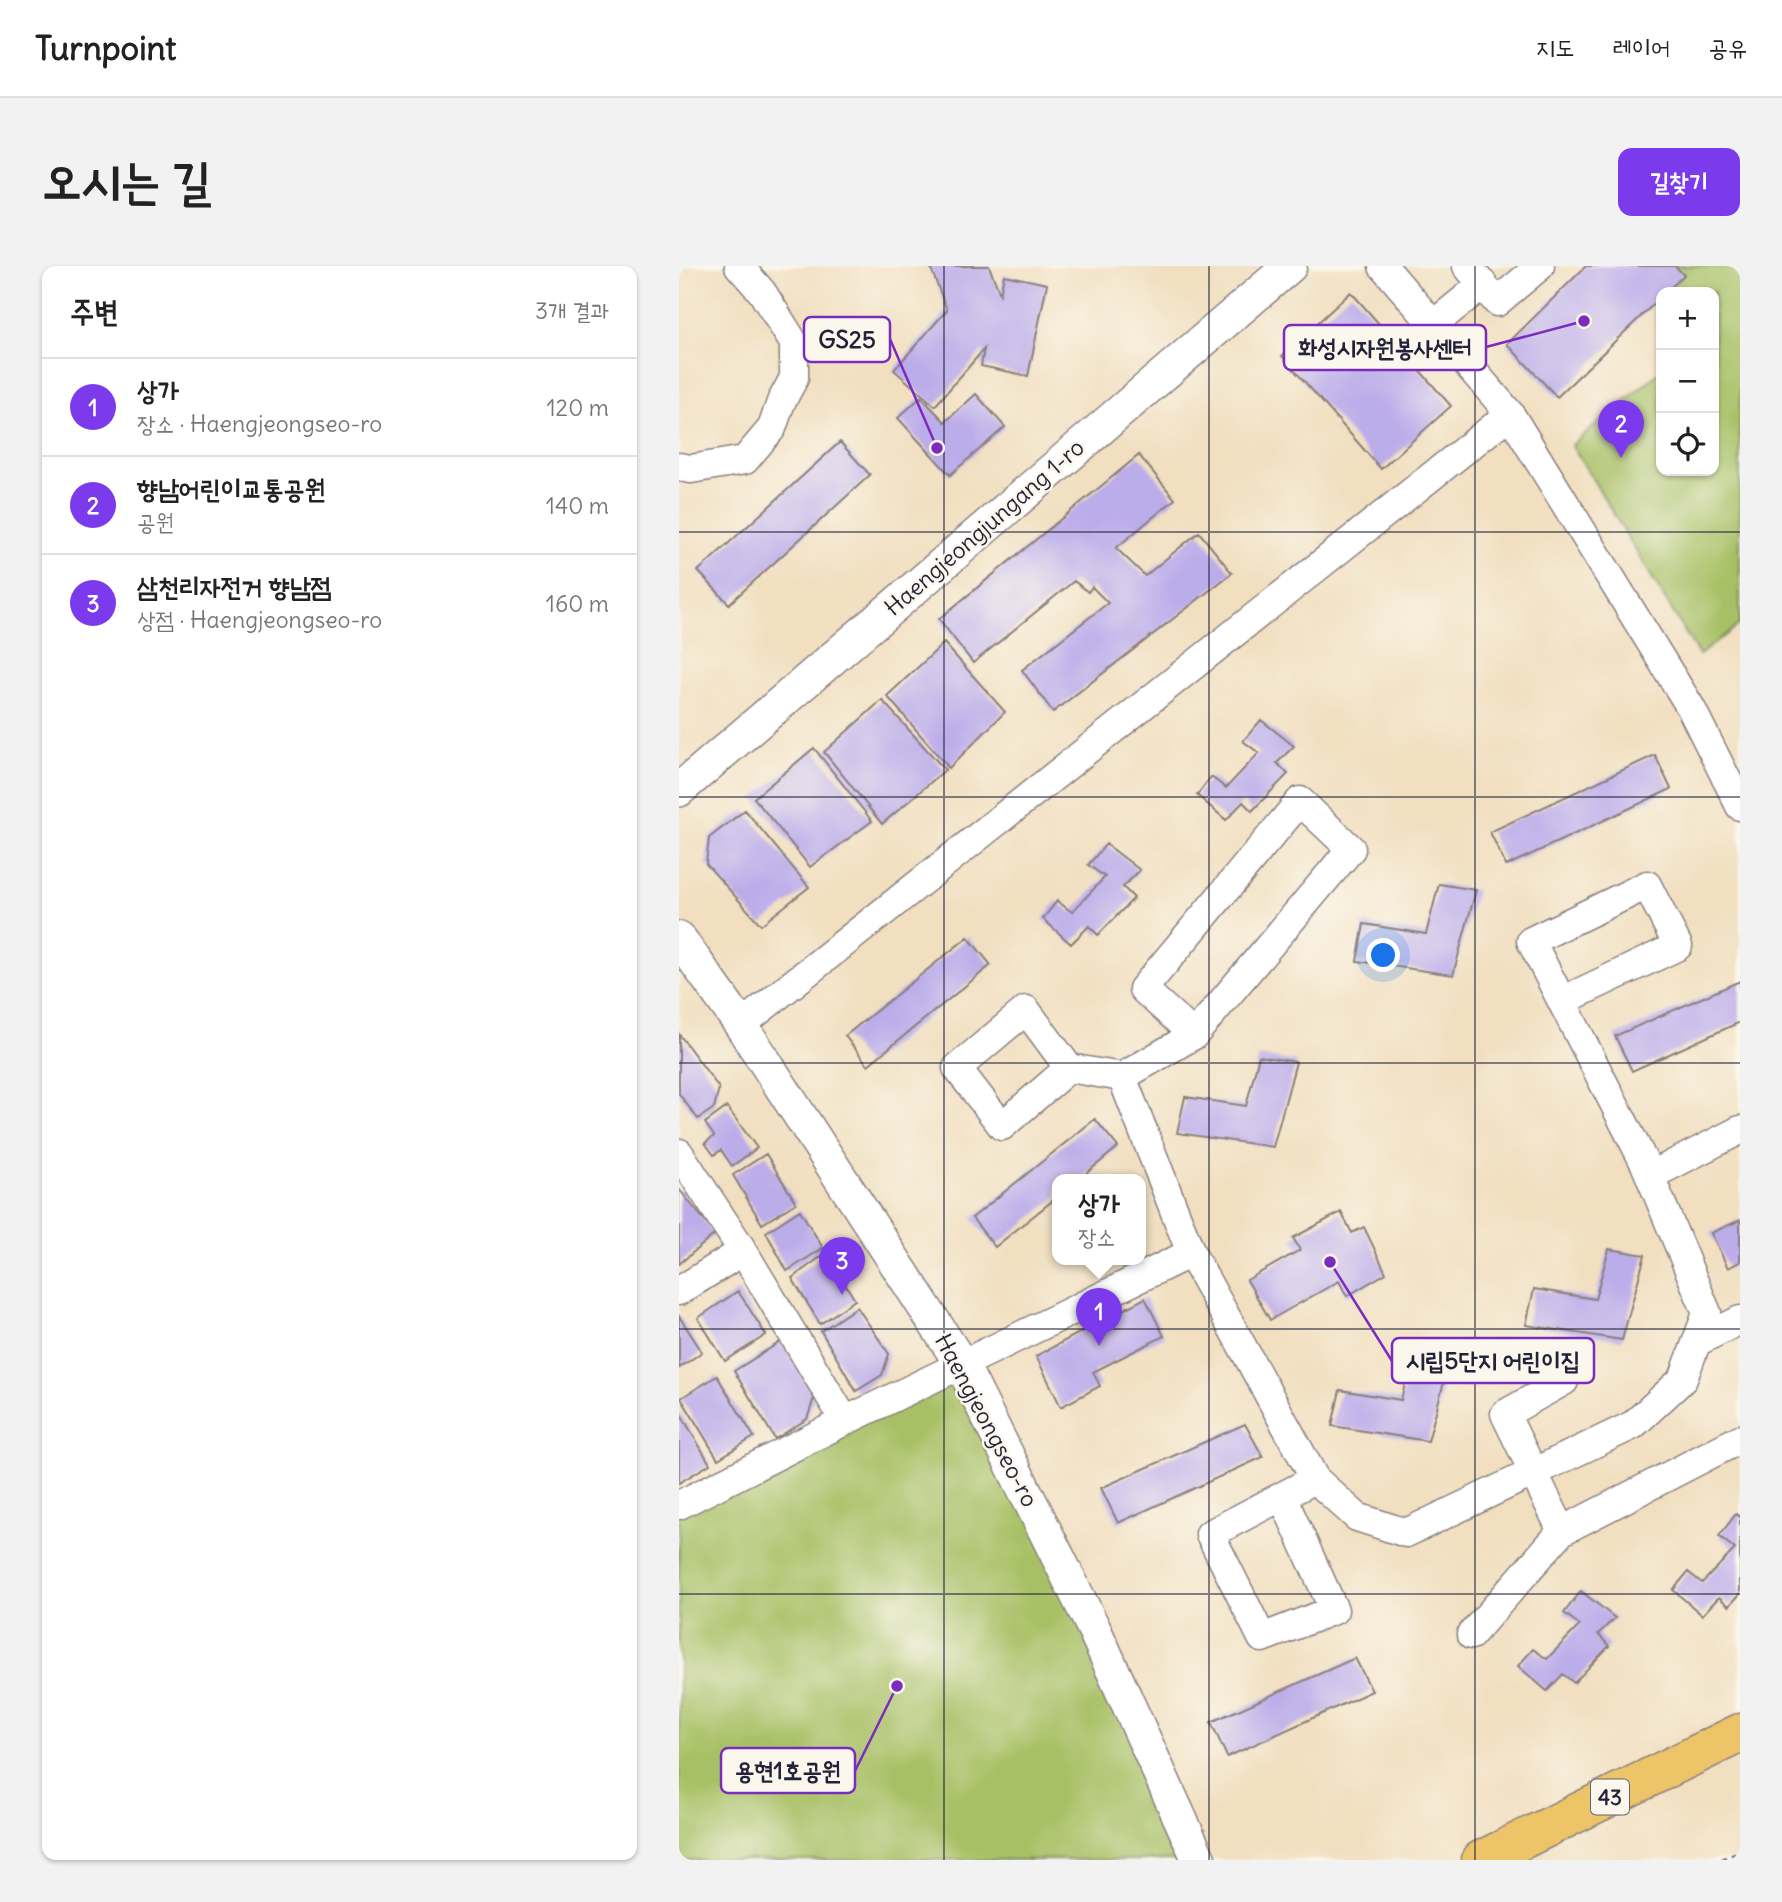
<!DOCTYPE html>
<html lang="ko">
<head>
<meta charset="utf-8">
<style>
  :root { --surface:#fff; --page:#f2f2f2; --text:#222; --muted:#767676; --line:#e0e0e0; --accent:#7c3aed }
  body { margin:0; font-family:Delius,"Poor Story",sans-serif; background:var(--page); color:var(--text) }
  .controls { position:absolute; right:21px; top:21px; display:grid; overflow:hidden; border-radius:14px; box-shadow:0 2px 5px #0004 }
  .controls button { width:63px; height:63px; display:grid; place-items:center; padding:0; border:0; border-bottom:2px solid var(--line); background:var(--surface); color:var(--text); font:35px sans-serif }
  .you { position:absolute; left:705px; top:690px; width:24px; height:24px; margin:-18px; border:5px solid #fff; border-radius:50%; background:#1a73e8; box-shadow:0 0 0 10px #1a73e833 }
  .badge { display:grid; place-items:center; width:46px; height:46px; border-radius:50%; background:var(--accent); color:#fff; font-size:23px; font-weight:700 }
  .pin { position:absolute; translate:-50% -58px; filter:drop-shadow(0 2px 4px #0008) }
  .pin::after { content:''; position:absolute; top:37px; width:24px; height:21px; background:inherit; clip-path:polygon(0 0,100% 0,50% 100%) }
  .popup { position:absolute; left:373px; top:908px; width:94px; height:91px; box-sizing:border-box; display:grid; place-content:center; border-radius:14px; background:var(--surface); filter:drop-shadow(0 2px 5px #0005); font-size:23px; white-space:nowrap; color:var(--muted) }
  .popup b { font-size:26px; color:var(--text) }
  .popup::after { content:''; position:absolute; left:50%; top:100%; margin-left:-14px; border:14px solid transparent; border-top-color:var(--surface) }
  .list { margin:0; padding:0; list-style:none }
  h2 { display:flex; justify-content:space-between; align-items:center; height:91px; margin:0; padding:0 28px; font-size:30px }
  h2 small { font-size:23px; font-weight:400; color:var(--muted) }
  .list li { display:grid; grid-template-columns:46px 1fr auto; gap:21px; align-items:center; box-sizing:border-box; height:98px; padding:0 28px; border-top:2px solid var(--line) }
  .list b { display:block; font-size:26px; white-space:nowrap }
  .list p { margin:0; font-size:23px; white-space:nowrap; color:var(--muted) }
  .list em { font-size:23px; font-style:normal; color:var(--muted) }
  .icon { flex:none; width:38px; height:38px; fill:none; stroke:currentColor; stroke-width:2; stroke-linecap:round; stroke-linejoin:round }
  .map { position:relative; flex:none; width:1061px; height:1594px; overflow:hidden; border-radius:14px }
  header { display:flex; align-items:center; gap:42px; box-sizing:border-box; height:98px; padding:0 35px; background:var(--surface); border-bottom:2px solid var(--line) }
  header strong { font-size:33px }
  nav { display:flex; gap:38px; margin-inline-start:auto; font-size:24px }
  .intro { display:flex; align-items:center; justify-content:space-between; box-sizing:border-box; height:168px; padding:0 42px }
  h1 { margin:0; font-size:49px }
  .button { padding:18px 32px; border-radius:14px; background:var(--accent); color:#fff; font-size:24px; font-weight:700 }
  main { display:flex; gap:42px; padding:0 42px }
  aside { flex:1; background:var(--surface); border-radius:14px; box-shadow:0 2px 5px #0004 }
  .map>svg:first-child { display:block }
  .green { fill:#a7c065; stroke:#647150; stroke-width:2 }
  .building { fill:#bbacea }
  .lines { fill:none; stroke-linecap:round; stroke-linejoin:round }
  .minor-casing { stroke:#8a807e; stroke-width:31 }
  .tertiary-casing { stroke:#8a807e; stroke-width:36 }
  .primary-casing { stroke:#8a807e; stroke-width:41 }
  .path { stroke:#8a807e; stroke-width:4.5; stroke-dasharray:5 5; stroke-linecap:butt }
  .minor { stroke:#fff; stroke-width:28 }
  .tertiary { stroke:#fff; stroke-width:33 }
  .primary { stroke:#eec469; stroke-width:38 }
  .grid { fill:none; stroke:#22223b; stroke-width:2; stroke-opacity:0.55 }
  .labels { text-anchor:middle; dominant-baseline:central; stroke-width:5; stroke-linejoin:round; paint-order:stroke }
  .shield { fill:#fbf7ec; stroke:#636270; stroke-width:2 }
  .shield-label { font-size:21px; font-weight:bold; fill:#22223b }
  .street-label { font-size:23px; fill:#22223b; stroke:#fbf7ec }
  .leader { fill:none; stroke:#7b2cbf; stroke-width:2.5 }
  .callout-dot { fill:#7b2cbf; stroke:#fbf7ec; stroke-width:2.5 }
  .callout { fill:#fbf7ec; stroke:#7b2cbf; stroke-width:2.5 }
  .callout-label { font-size:24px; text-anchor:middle; font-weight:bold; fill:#22223b }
</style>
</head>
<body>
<header>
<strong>Turnpoint</strong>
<nav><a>지도</a><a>레이어</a><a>공유</a></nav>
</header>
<div class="intro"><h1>오시는 길</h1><a class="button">길찾기</a></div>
<main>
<aside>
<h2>주변<small>3개 결과</small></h2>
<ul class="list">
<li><span class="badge">1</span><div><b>상가</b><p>장소 · Haengjeongseo-ro</p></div><em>120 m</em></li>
<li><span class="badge">2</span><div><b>향남어린이교통공원</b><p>공원</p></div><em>140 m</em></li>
<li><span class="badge">3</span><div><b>삼천리자전거 향남점</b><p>상점 · Haengjeongseo-ro</p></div><em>160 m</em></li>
</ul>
</aside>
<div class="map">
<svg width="1061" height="1594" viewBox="0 0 1061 1594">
  <rect width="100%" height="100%" fill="#fbf7ec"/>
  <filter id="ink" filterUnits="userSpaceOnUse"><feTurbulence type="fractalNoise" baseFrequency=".0143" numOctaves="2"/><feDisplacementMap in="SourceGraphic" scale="14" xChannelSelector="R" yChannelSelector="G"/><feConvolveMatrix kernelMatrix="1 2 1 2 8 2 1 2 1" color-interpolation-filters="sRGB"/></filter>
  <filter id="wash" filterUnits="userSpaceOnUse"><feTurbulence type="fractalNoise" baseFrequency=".00686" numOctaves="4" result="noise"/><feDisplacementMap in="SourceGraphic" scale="28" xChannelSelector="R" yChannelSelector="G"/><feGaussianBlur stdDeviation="1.57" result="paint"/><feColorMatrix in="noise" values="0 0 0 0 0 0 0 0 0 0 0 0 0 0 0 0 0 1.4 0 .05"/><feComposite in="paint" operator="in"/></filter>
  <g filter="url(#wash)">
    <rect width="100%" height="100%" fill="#f1dfc0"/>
    <path class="green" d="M964 0H1061V358L1020 389 893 179 982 105V205H1035V26H985Z
      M283 1099 518 1594H0V1246Z"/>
    <g id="blocks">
      <path class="building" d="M251 0H310L321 28 325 9 368 18 349 110 302 100 305 83 256 140 215 104 268 44Z
        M907 0H996L1005 9 987 26H982V31L878 131 828 78Z
        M672 26 772 140 702 203 603 90Z
        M297 128 326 161 271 209 219 152 242 131 266 156Z
        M161 176 191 209 50 338 19 305Z
        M460 189 496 233 437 282 466 310 520 266 553 307 374 446 343 404 429 337 413 321 409 326 395 315 294 397 260 353Z
        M265 377 326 446 270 502 208 430Z
        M203 434 266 504 203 558 145 486Z
        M582 454 615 480 598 497 609 508 573 545 564 536 547 554 518 529 532 511 547 522 580 487 564 475Z
        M135 482 193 555 131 601 75 532Z
        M976 489 992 523 827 600 811 566Z
        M66 544 130 621 82 659 27 598 30 572Z
        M427 578 461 604 444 621 455 632 419 669 410 660 392 678 364 653 378 635 393 646 426 611 409 599Z
        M760 618 797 624 774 709 678 695 685 658 747 668Z
        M289 671 312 699 189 799 166 770Z
        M1061 715V756L953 805 936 770Z
        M0 768 40 822 35 842 19 853 0 828Z
        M580 790 617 796 594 881 498 867 506 831 567 840Z
        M48 841 78 882 53 900 42 884 35 889 26 877 35 870 26 857Z
        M416 853 439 881 399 914H378V931L316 981 293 952Z
        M87 888 117 937 83 958 54 909Z
        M0 923 36 968 0 998Z
        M121 944 144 982 108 1005 87 966Z
        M662 946 673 967 685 961 707 1007 668 1030 660 1015 591 1054 568 1014 621 984 614 972Z
        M1061 954V996L1049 1002 1032 967Z
        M930 983 966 989 943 1074 847 1059 855 1023 916 1033Z
        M147 987 176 1034 141 1058 113 1012Z
        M59 1025 87 1069 46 1095 19 1052Z
        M466 1032 485 1070 414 1106 421 1120 382 1141 357 1090Z
        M178 1041 210 1088 203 1109 177 1125 142 1065Z
        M0 1050 23 1086 0 1102Z
        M103 1075 136 1129 128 1153 96 1173 55 1105Z
        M735 1083 772 1090 749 1175 653 1160 661 1124 722 1134Z
        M38 1110 75 1171 39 1193 2 1132Z
        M0 1145 31 1198 0 1217Z
        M566 1158 584 1191 439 1257 422 1222Z
        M1057 1248 1061 1251V1328L1050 1340 1040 1331 1023 1349 994 1324 1009 1306 1023 1317 1056 1283 1040 1270Z
        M902 1325 936 1352 919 1368 930 1380 895 1417 884 1408 868 1425 839 1400 854 1383 868 1393 901 1359 885 1347Z
        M676 1392 693 1425 548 1491 532 1456Z"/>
    </g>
  </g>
  <g filter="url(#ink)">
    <use href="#blocks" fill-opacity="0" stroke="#8a807e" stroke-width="2"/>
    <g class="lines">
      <defs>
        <path id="minor" d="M704 0 831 148 1012 442 1061 540
          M788 0 818 36 861 0
          M755 58 804 18
          M0 201 12 203 66 194 93 162 102 136 115 112V77L83 26 60 0
          M347 744 390 802 323 860 278 802Z
          M62 759 831 148
          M390 802 443 811 515 769 672 583 621 535 464 723 515 769
          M443 811 512 987 636 1213 531 1268 583 1372 655 1344 603 1230
          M0 887 64 985 166 1155
          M971 910 1061 864
          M0 1025 64 985
          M1018 1076 1061 1054
          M885 1115 826 1148 883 1265 1061 1173
          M636 1213 678 1251 727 1267 954 1159 1004 1113 1028 1047 966 898 852 675 968 619 999 680 883 735
          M0 1239 166 1155 512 987
          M792 1369 883 1265"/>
        <path id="tertiary" d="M0 524 611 0
          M0 672 62 759 283 1099 415 1363 520 1594"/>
        <path id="primary" d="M802 1594 1061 1467"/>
      </defs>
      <use href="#minor" class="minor-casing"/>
      <use href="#tertiary" class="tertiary-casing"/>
      <use href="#primary" class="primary-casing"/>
      <path class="path" d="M1043 1594 1061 1585"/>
      <use href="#minor" class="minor"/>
      <use href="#tertiary" class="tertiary"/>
      <use href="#primary" class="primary"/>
    </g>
  </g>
  <path class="grid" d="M265 0V1594M530 0V1594M796 0V1594M0 266H1061M0 531H1061M0 797H1061M0 1063H1061M0 1328H1061"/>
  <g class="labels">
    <rect class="shield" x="912" y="1513.5" width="38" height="35" rx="5"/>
    <g class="shield-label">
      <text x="931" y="1531">43</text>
    </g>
    <g class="street-label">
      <text transform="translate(305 261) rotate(-41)">Haengjeongjungang 1-ro</text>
      <text transform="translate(308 1154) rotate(62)">Haengjeongseo-ro</text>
    </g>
  </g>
  <path class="leader" d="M258 182L211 73M905 55L807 81M651 996L713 1095M218 1420L176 1505"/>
  <g class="callout-dot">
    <circle cx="258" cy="182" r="7"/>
    <circle cx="905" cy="55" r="7"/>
    <circle cx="651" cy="996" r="7"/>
    <circle cx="218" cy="1420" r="7"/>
  </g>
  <g class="callout">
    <rect x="125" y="51" width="86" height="45" rx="7"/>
    <rect x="605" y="59" width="202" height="45" rx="7"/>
    <rect x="713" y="1072" width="202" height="45" rx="7"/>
    <rect x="42" y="1482" width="134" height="45" rx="7"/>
  </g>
  <g class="callout-label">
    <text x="168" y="82">GS25</text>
    <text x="706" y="90">화성시자원봉사센터</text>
    <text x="814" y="1103">시립5단지 어린이집</text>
    <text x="109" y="1513">용현1호공원</text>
  </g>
</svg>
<div class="controls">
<button>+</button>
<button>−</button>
<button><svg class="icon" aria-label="locate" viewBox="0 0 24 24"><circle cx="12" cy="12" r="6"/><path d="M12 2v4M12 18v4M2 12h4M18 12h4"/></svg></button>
</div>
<div class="you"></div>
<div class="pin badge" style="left:420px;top:1080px">1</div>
<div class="popup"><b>상가</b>장소</div>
<div class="pin badge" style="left:942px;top:192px">2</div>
<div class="pin badge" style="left:163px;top:1029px">3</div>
</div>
</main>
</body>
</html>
